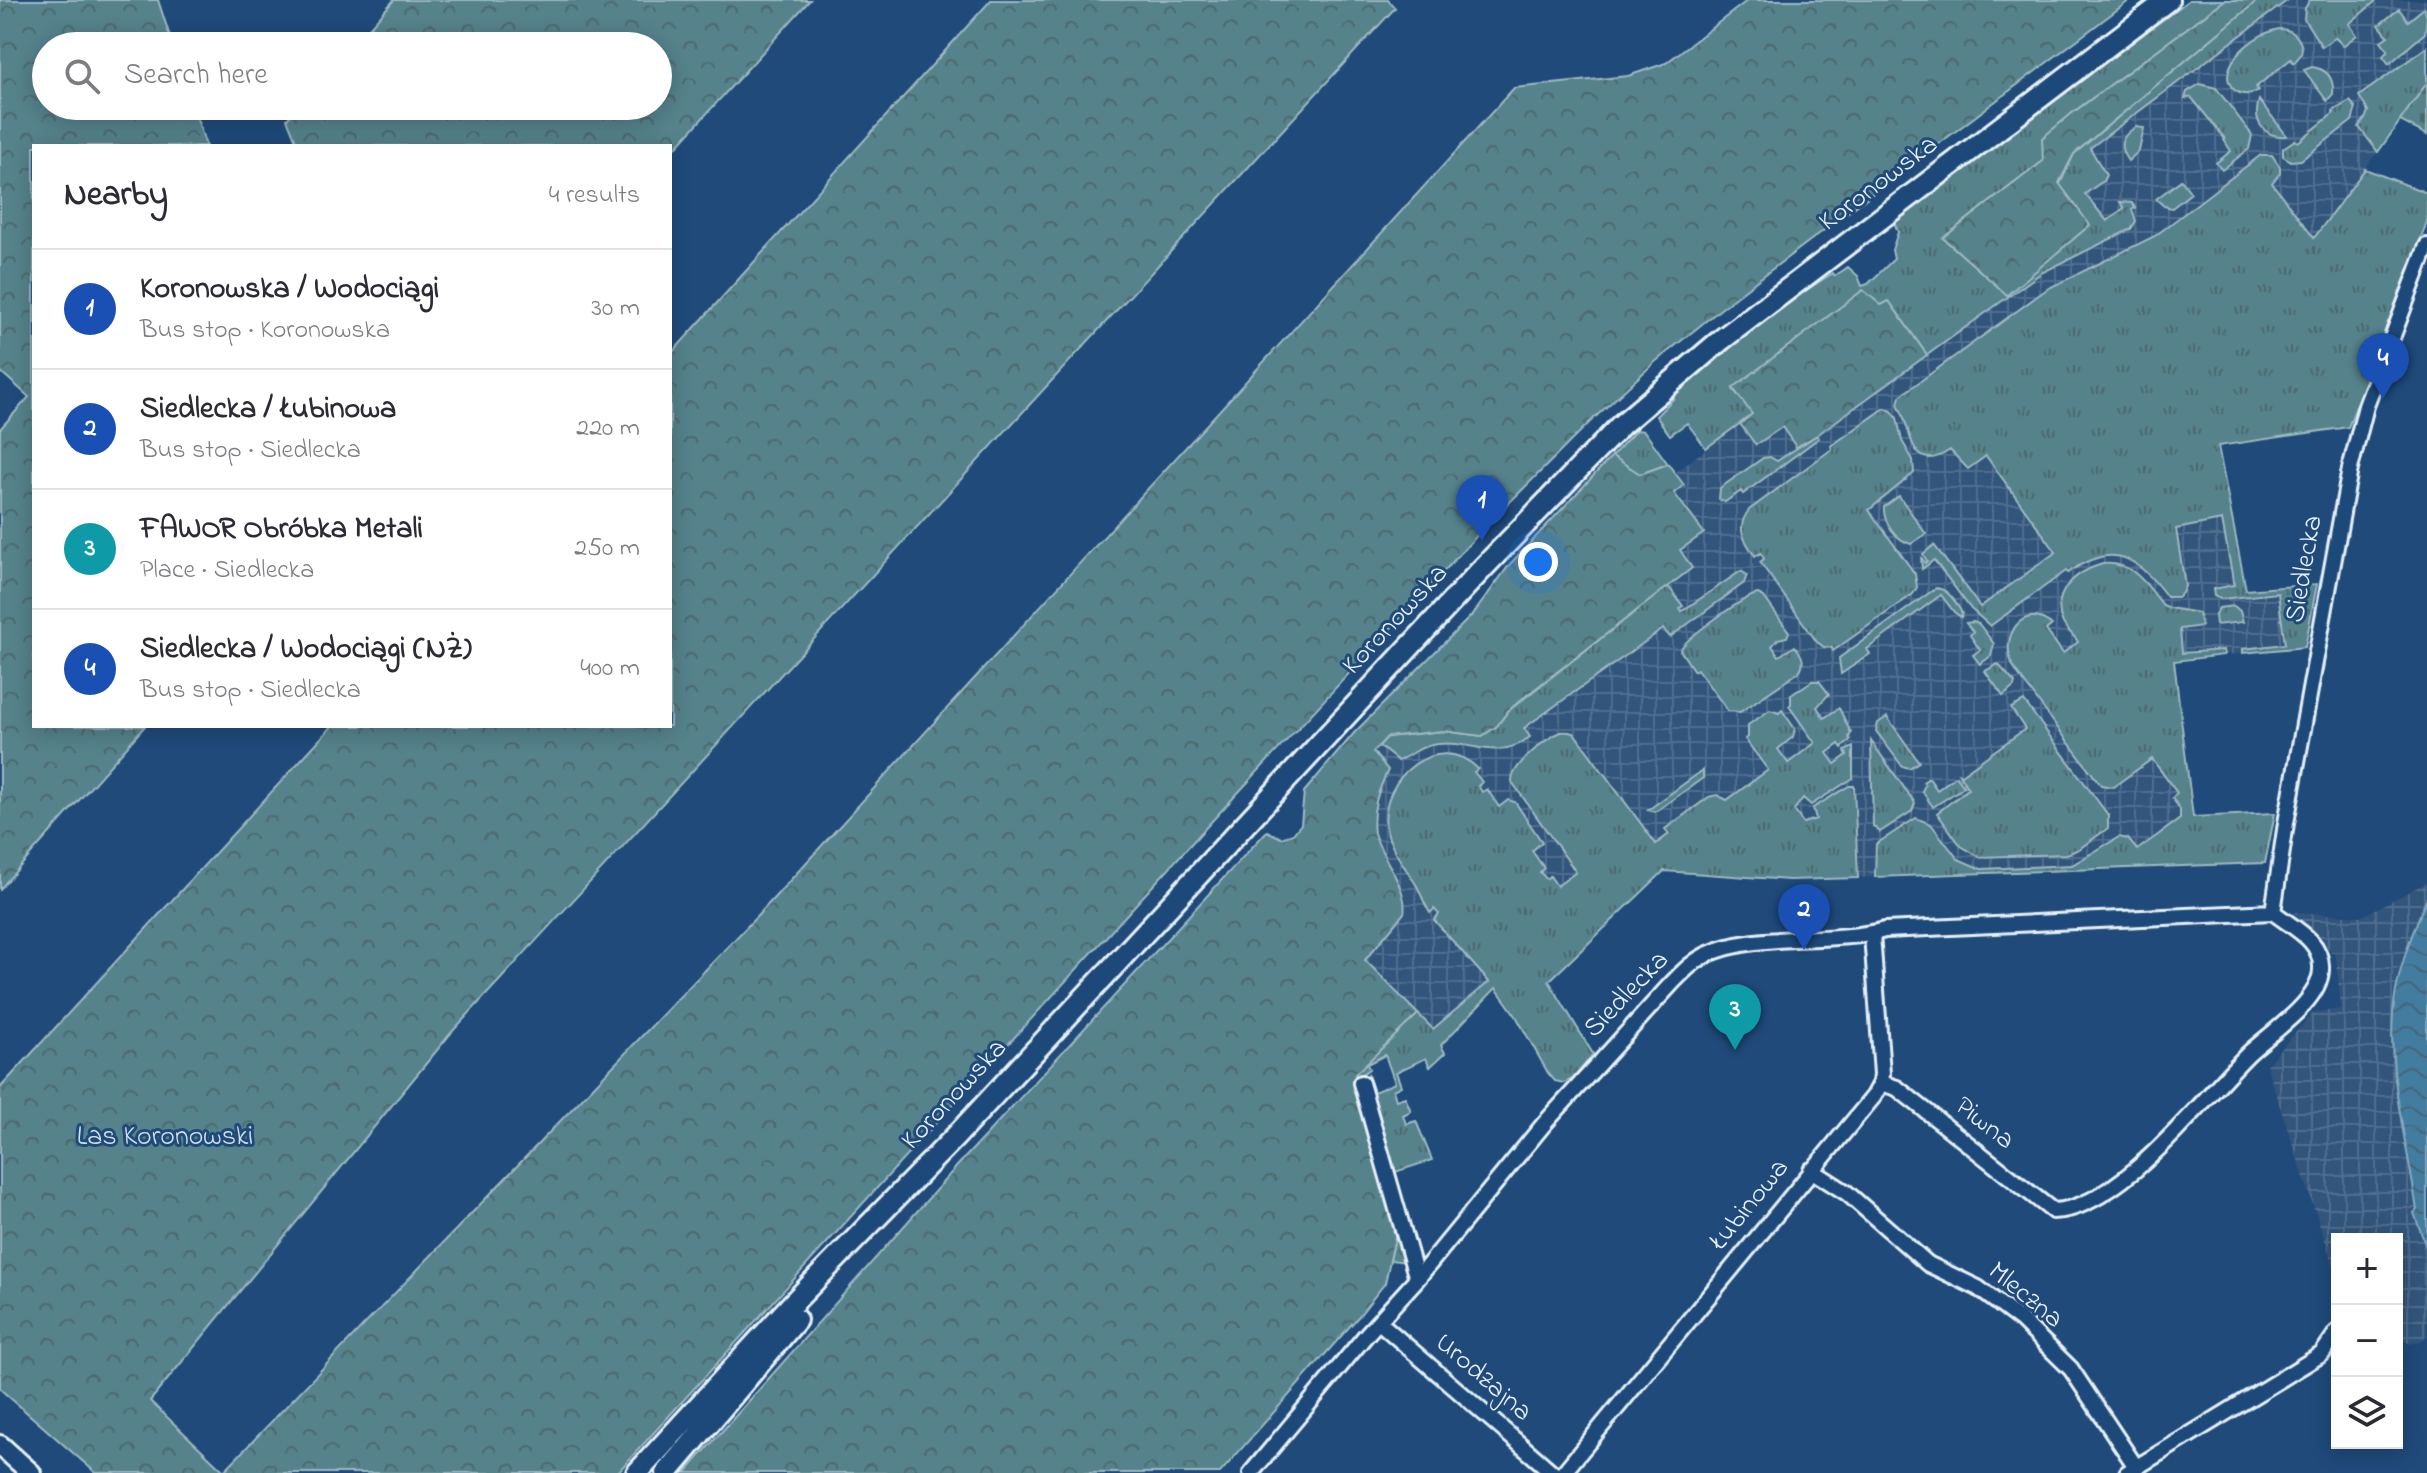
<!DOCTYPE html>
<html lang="en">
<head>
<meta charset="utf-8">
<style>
  :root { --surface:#fff; --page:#f7f7f7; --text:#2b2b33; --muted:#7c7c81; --line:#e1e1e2; --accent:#111827 }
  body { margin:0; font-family:"Indie Flower",sans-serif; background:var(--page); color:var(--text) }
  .controls { position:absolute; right:24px; bottom:24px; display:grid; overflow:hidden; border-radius:0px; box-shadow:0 4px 20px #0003 }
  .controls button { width:72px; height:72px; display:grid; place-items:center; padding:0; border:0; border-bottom:2px solid var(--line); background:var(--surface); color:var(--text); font:40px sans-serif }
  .you { position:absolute; left:1538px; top:562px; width:28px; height:28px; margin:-20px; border:6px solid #fff; border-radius:50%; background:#1a73e8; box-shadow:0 0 0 12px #1a73e833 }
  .badge { display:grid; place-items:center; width:52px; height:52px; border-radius:50%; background:var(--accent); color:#fff; font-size:26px; font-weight:700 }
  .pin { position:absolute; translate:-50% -66px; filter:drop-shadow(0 2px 4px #0008) }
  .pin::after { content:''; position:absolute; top:42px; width:28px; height:24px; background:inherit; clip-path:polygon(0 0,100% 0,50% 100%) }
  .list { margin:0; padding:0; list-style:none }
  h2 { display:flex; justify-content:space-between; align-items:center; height:104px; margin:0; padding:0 32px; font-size:34px }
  h2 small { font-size:26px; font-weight:400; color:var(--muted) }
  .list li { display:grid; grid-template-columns:52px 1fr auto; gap:24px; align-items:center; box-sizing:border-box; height:120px; padding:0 32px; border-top:2px solid var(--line) }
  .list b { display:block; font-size:30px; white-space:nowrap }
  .list p { margin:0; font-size:26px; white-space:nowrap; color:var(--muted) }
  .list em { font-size:26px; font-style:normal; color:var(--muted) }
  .icon { flex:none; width:44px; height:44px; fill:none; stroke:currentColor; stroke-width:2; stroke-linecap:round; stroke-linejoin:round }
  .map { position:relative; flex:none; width:2427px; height:1473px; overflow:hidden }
  .search { position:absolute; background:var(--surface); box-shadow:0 4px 20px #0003; left:32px; top:32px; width:640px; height:88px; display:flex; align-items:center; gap:20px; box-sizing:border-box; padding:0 28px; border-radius:44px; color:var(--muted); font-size:30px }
  .panel { position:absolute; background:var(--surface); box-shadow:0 4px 20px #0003; left:32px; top:144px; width:640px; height:584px; border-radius:0px }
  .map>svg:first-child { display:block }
  .industrial { fill:url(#industrial-grid) }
  .grass { fill:url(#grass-tufts); stroke:#9ebac2; stroke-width:2 }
  .forest { fill:url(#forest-crowns); stroke:#9ebac2; stroke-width:2 }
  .cemetery { fill:url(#cemetery-stones); stroke:#9ebac2; stroke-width:2 }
  .water { fill:url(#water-waves); stroke:#85abc2; stroke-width:2 }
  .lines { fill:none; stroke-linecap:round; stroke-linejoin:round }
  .minor-casing { stroke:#e8f1f8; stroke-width:20 }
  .tertiary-casing { stroke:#e8f1f8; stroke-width:24 }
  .secondary-casing { stroke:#e8f1f8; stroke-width:26 }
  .minor { stroke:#1f4a7a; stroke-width:14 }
  .tertiary { stroke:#1f4a7a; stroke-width:18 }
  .secondary { stroke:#1f4a7a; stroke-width:20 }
  .labels { text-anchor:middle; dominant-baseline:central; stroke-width:6; stroke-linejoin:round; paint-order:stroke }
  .street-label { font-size:28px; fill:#e8f1f8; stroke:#1f4a7a }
  .park-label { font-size:28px; fill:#d2e0e8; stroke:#1f4a7a }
</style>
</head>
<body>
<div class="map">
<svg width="2427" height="1473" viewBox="0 0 2427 1473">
  <defs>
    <pattern id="industrial-grid" width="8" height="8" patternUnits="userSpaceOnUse" patternTransform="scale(2)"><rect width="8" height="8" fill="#32547b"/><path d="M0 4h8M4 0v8" fill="none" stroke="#506d8e"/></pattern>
    <pattern id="grass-tufts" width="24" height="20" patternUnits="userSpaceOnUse" patternTransform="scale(2)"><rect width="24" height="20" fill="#55828b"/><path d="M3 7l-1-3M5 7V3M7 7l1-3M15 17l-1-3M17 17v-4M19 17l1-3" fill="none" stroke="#4e686e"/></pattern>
    <pattern id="forest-crowns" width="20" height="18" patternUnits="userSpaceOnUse" patternTransform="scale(2)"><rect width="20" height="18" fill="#55828b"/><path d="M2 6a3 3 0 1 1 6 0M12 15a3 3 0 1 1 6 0" fill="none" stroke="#4e686e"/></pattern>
    <pattern id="cemetery-stones" width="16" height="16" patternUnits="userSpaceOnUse" patternTransform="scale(2)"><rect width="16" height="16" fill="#55828b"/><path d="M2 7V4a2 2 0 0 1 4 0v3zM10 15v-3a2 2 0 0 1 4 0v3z" fill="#4e686e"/></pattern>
    <pattern id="water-waves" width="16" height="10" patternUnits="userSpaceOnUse" patternTransform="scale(2)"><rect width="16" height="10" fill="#437c9e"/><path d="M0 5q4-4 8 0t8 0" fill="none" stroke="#446578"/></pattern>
  </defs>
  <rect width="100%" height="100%" fill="#1f4a7a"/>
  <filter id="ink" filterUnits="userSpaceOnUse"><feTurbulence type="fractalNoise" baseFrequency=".0125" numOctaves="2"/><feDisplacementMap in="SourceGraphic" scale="16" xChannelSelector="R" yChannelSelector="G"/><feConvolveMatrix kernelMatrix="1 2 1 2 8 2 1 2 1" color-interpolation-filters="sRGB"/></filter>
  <g filter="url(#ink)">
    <path class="industrial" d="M2258 0H2427V83L2365 169 2427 193V222L2348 427 2218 446 2246 590 2317 584 2305 647 2174 661 2185 867 1789 880 1664 871 1589 940 1518 1013 1494 982 1435 1031 1368 966 1364 958 1405 899 1374 833V810L1380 787 1372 752 1387 737 1522 699 1692 568 1679 550 1674 493 1683 485 1675 472 1740 424 1756 445 1782 426 1797 447 2074 154Z
      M2427 882V897L2412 934 2396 992 2393 1053 2416 1204 2417 1210 2414 1213 2427 1249V1335L2421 1341 2410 1344 2397 1337V1239H2337V1276L2266 1065 2313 1013 2341 1009 2336 957 2294 912 2362 916Z"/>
    <path class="grass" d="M2189 0H2225L2071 114 2043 161 1943 238 2008 295 2074 154 2258 0H2288L2090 148 2106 175 2103 181 2085 194 2107 221 2124 208 2120 202 2132 203 2135 208 2132 210 2136 221 2131 229 2041 273 1927 355 1889 301 1733 389 1753 414 1706 448 1687 423 1670 435 1656 416 1674 398 1670 392 1788 302 1833 273 1835 276 1848 267 1858 276 1862 286 1868 284 1894 259 1892 250 1898 232 1894 222Z
      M2310 0H2377L2349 24 2357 35 2343 46 2335 37 2322 47 2304 19 2305 8Z
      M2424 8 2427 17 2425 33 2389 64 2383 56 2388 50 2381 41 2388 36 2379 25 2399 9 2408 21Z
      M2279 29C2292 29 2299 35 2302 48L2301 54 2294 63 2291 59 2256 87 2258 91C2244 98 2231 93 2228 78 2228 55 2258 33 2279 29Z
      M2427 47V83L2378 152 2359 127 2365 119 2368 111 2359 96Z
      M2312 67C2328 69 2334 79 2333 94L2327 101 2304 70Z
      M2200 84 2216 88 2252 135 2249 149 2222 170 2216 163 2231 151 2224 140 2225 139 2191 97 2185 99 2187 92Z
      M2259 100 2287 136C2264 138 2252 122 2259 100Z
      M2350 101 2356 108 2352 121 2301 160 2291 161 2283 156V148L2295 140 2298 142 2334 113 2333 111Z
      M2136 127 2144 128 2139 151 2128 161C2117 146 2121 136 2136 127Z
      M2261 155H2272L2280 167V173L2272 183 2314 238 2365 169 2427 193V222L2348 427 2218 446 2246 590 2317 584 2305 647 2243 653V649L2285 644 2278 593 2221 599 2214 596 2213 589 2234 585 2222 520 2176 529 2185 586 2182 593 2177 597H2167C2137 556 2113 541 2068 573L2066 571 1990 626 1971 609 1934 560 1922 569 1921 557 1925 563 1927 561 1923 554 1934 545 1980 607 2056 552 1986 456 1968 469 1950 450C1909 478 1912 427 1898 404L1900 396 2047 289 2155 236Z
      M2181 180 2191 193 2172 208 2164 206 2156 199Z
      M1885 408 1892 411 1897 418 1902 441 1913 460 1914 473 1869 510 1915 574 1917 587 1913 594 1833 651 1832 648 1824 647 1817 642 1760 562 1764 559 1761 553 1755 556C1744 540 1735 528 1749 510L1832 449 1831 446Z
      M1636 430 1644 431 1668 464 1640 474 1612 456Z
      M1817 435 1819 438 1743 494 1741 491 1725 502 1719 499 1720 488 1763 458 1770 457 1777 461Z
      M1899 496 1926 534 1911 544C1896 540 1883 522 1884 507Z
      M2103 564C2133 561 2146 584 2163 605L2169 608 2198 613 2202 626 2180 629 2182 653 2223 650 2224 655 2174 661 2193 817 2275 813 2265 863 1875 877 1876 844 1916 818 1931 824 1958 859 1981 869 2072 865 2119 837 2128 839 2137 850 2180 819V809L2172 798 2177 793 2152 759 2113 787 2101 785C2079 757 2058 728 2037 700 2030 689 2017 676 2012 664 2000 636 2023 601 2052 625L2046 630 2063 653 2078 642C2074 635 2067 631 2063 623 2050 594 2074 572 2103 564Z
      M1741 571 1747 575 1744 583 1670 637 1663 629 1524 728 1530 737C1494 763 1475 740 1438 744 1422 745 1412 754 1398 761L1379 746 1387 737 1443 731 1482 736 1497 726 1508 711 1668 586 1683 606 1680 608 1682 611Z
      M1936 588C1949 589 1956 603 1962 613L1961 617 1954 612 1941 595 1867 649 1870 654 1841 674 1839 658Z
      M1758 594 1764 597 1789 632 1787 637 1778 639 1772 646 1779 656 1795 646C1802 655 1806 662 1799 672L1740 712 1728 711 1697 669 1694 671 1680 650C1686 638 1744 596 1758 594Z
      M2234 606 2240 611 2243 622 2216 625 2215 615 2219 608Z
      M1973 622 1979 624 1994 644 1991 656 1980 664 1973 655 1980 650 1970 635 1973 632 1966 623Z
      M1998 664 2015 683 2014 687 2003 696 1985 671Z
      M1812 681H1819L1829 694 1817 707 1824 718 1839 708 1851 733 1849 737 1850 740 1842 748 1839 744 1827 753 1835 764 1847 755 1845 751 1853 747V778L1811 805 1803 798 1794 810 1803 823 1816 819 1813 808 1849 786H1854L1858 878 1789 880 1664 871 1549 981 1593 1054 1573 1079 1564 1083 1555 1081 1548 1073 1516 1016 1496 988 1441 1045 1445 1053 1430 1067 1426 1058 1396 1072 1401 1086 1393 1090 1396 1100 1405 1097 1411 1111 1403 1115 1406 1124 1416 1121 1432 1160 1392 1173 1363 1081 1368 1075 1374 1092 1395 1083 1385 1055 1367 1064 1369 1069 1358 1077 1407 1262 1390 1260 1397 1228 1355 1073 1418 1014 1433 1029 1489 982 1434 920 1439 914 1434 909 1430 913C1425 905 1420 892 1417 886 1408 871 1389 848 1386 827 1379 778 1438 729 1478 769L1474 772 1482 782 1478 786 1482 792 1487 789 1499 807 1508 800 1515 802 1542 842 1532 851 1544 868 1540 872 1546 879 1550 876 1557 886 1576 872 1512 782C1511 766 1546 738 1561 732 1566 731 1570 732 1574 733L1656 844 1669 834 1665 829 1709 797 1717 795 1727 800 1768 770 1745 739 1748 737V725L1770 710 1779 713 1782 710 1795 729 1793 737 1778 749 1788 763 1815 743 1789 706 1791 704V695Z
      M2024 701 2108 815V828L2079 849 2067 854 1980 857 1961 846 1937 813 1968 789 1959 774 1961 775 2025 729 2011 708Z
      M1887 717 1919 762 1909 768 1902 766 1876 731 1878 723Z
      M1871 741 1915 803 1912 811 1880 832 1873 826Z
      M1703 770V778L1655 812 1648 810Z
      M1956 776 1964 787 1933 807 1922 791 1925 785 1923 782 1929 778 1937 790Z"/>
    <path class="forest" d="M0 0H158L173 46H46V106H193L206 146H34V726H145L0 889V429L29 397 0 371Z
      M394 0H810L670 154V146H298L287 119 299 106H658V46H353Z
      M991 0H1388L1395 8 451 1033 150 1401 224 1471 762 911 1514 88 1628 76 1666 63 1748 0H2130L1743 291 1655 362 1590 422 1485 527 1210 823 617 1473H96L0 1389V1088L332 726H670V355Z
      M2225 0H2258L2074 154 2059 183 2090 225 2007 295 1943 238 2043 161 2042 138 2071 114Z
      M1863 290 1881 305 1889 301 1927 355 1817 435 1796 447 1782 427 1756 445 1740 424 1752 414 1733 388Z
      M1612 456 1640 474 1668 464 1684 485 1674 493 1704 533 1680 550 1692 568 1522 699 1508 711 1497 726 1482 736 1443 731 1387 737 1373 752 1388 770C1378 791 1371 810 1374 833 1381 857 1409 889 1404 913L1365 960 1418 1014 1355 1074 1397 1228 1385 1283 1358 1317 1220 1473H685L959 1164 1267 831 1281 838 1293 834 1301 824 1304 792 1355 732 1474 613 1510 564Z"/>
    <path class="cemetery" d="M2427 83V135L2400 121Z"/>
    <path class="water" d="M2427 897V1249L2414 1213 2417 1210 2416 1204C2406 1135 2383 1060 2396 991 2402 958 2415 927 2427 897Z"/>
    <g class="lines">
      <defs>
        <path id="minor" d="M2273 912 2286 823 2350 469 2366 406 2427 246
          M1361 1083 1417 1279
          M1811 1170 1847 1193 1928 1264 1978 1288 2022 1321 2071 1369 2136 1467
          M1379 1322 1553 1473
          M1251 1473 1367 1334 1417 1279 1544 1124 1672 983C1683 972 1692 962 1706 955 1756 931 1830 945 1885 930L2273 912C2293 928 2323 940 2321 970 2320 1001 2272 1032 2250 1052 2204 1096 2120 1210 2053 1211L1897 1088 1881 1083
          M1563 1473 1874 1096 1881 1083 1882 1074 1872 934
          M2127 1473 2322 1354 2337 1332"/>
        <path id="tertiary" d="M0 1445 31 1473"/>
        <path id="secondary" d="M637 1473 792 1304 956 1136 1482 569 1621 425 1721 340 2168 0
          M667 1473 796 1320"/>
      </defs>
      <use href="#minor" class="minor-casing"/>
      <use href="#tertiary" class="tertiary-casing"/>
      <use href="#secondary" class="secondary-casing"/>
      <use href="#minor" class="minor"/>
      <use href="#tertiary" class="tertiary"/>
      <use href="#secondary" class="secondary"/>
    </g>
  </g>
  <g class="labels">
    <g class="street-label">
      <text transform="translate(1879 184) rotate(-37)">Koronowska</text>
      <text transform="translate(2305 569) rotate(-80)">Siedlecka</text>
      <text transform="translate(1396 620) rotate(-47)">Koronowska</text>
      <text transform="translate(1627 995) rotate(-46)">Siedlecka</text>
      <text transform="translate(955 1095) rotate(-47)">Koronowska</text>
      <text transform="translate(1984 1124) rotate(38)">Piwna</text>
      <text transform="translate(1750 1205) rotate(-51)">Łubinowa</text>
      <text transform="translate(2025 1296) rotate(39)">Mleczna</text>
      <text transform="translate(1483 1378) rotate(41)">Urodzajna</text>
    </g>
    <g class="park-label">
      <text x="165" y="1137">Las Koronowski</text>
    </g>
  </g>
</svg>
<div class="controls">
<button>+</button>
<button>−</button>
<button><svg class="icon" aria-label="layers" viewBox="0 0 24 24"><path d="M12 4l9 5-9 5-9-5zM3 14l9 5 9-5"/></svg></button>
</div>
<div class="you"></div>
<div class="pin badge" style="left:1482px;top:541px;background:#1a4fb4">1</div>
<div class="pin badge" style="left:1804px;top:950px;background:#1a4fb4">2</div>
<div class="pin badge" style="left:1735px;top:1050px;background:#0f9aa8">3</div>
<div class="pin badge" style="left:2383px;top:399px;background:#1a4fb4">4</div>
<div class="search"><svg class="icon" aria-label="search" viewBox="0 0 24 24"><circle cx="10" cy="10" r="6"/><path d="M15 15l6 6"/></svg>Search here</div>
<section class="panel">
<h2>Nearby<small>4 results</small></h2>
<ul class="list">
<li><span class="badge" style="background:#1a4fb4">1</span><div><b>Koronowska / Wodociągi</b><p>Bus stop · Koronowska</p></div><em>30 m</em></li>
<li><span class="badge" style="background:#1a4fb4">2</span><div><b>Siedlecka / Łubinowa</b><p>Bus stop · Siedlecka</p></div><em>220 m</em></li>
<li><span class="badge" style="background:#0f9aa8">3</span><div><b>FAWOR Obróbka Metali</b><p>Place · Siedlecka</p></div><em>250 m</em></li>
<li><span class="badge" style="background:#1a4fb4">4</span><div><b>Siedlecka / Wodociągi (NŻ)</b><p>Bus stop · Siedlecka</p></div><em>400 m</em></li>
</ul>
</section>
</div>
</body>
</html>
